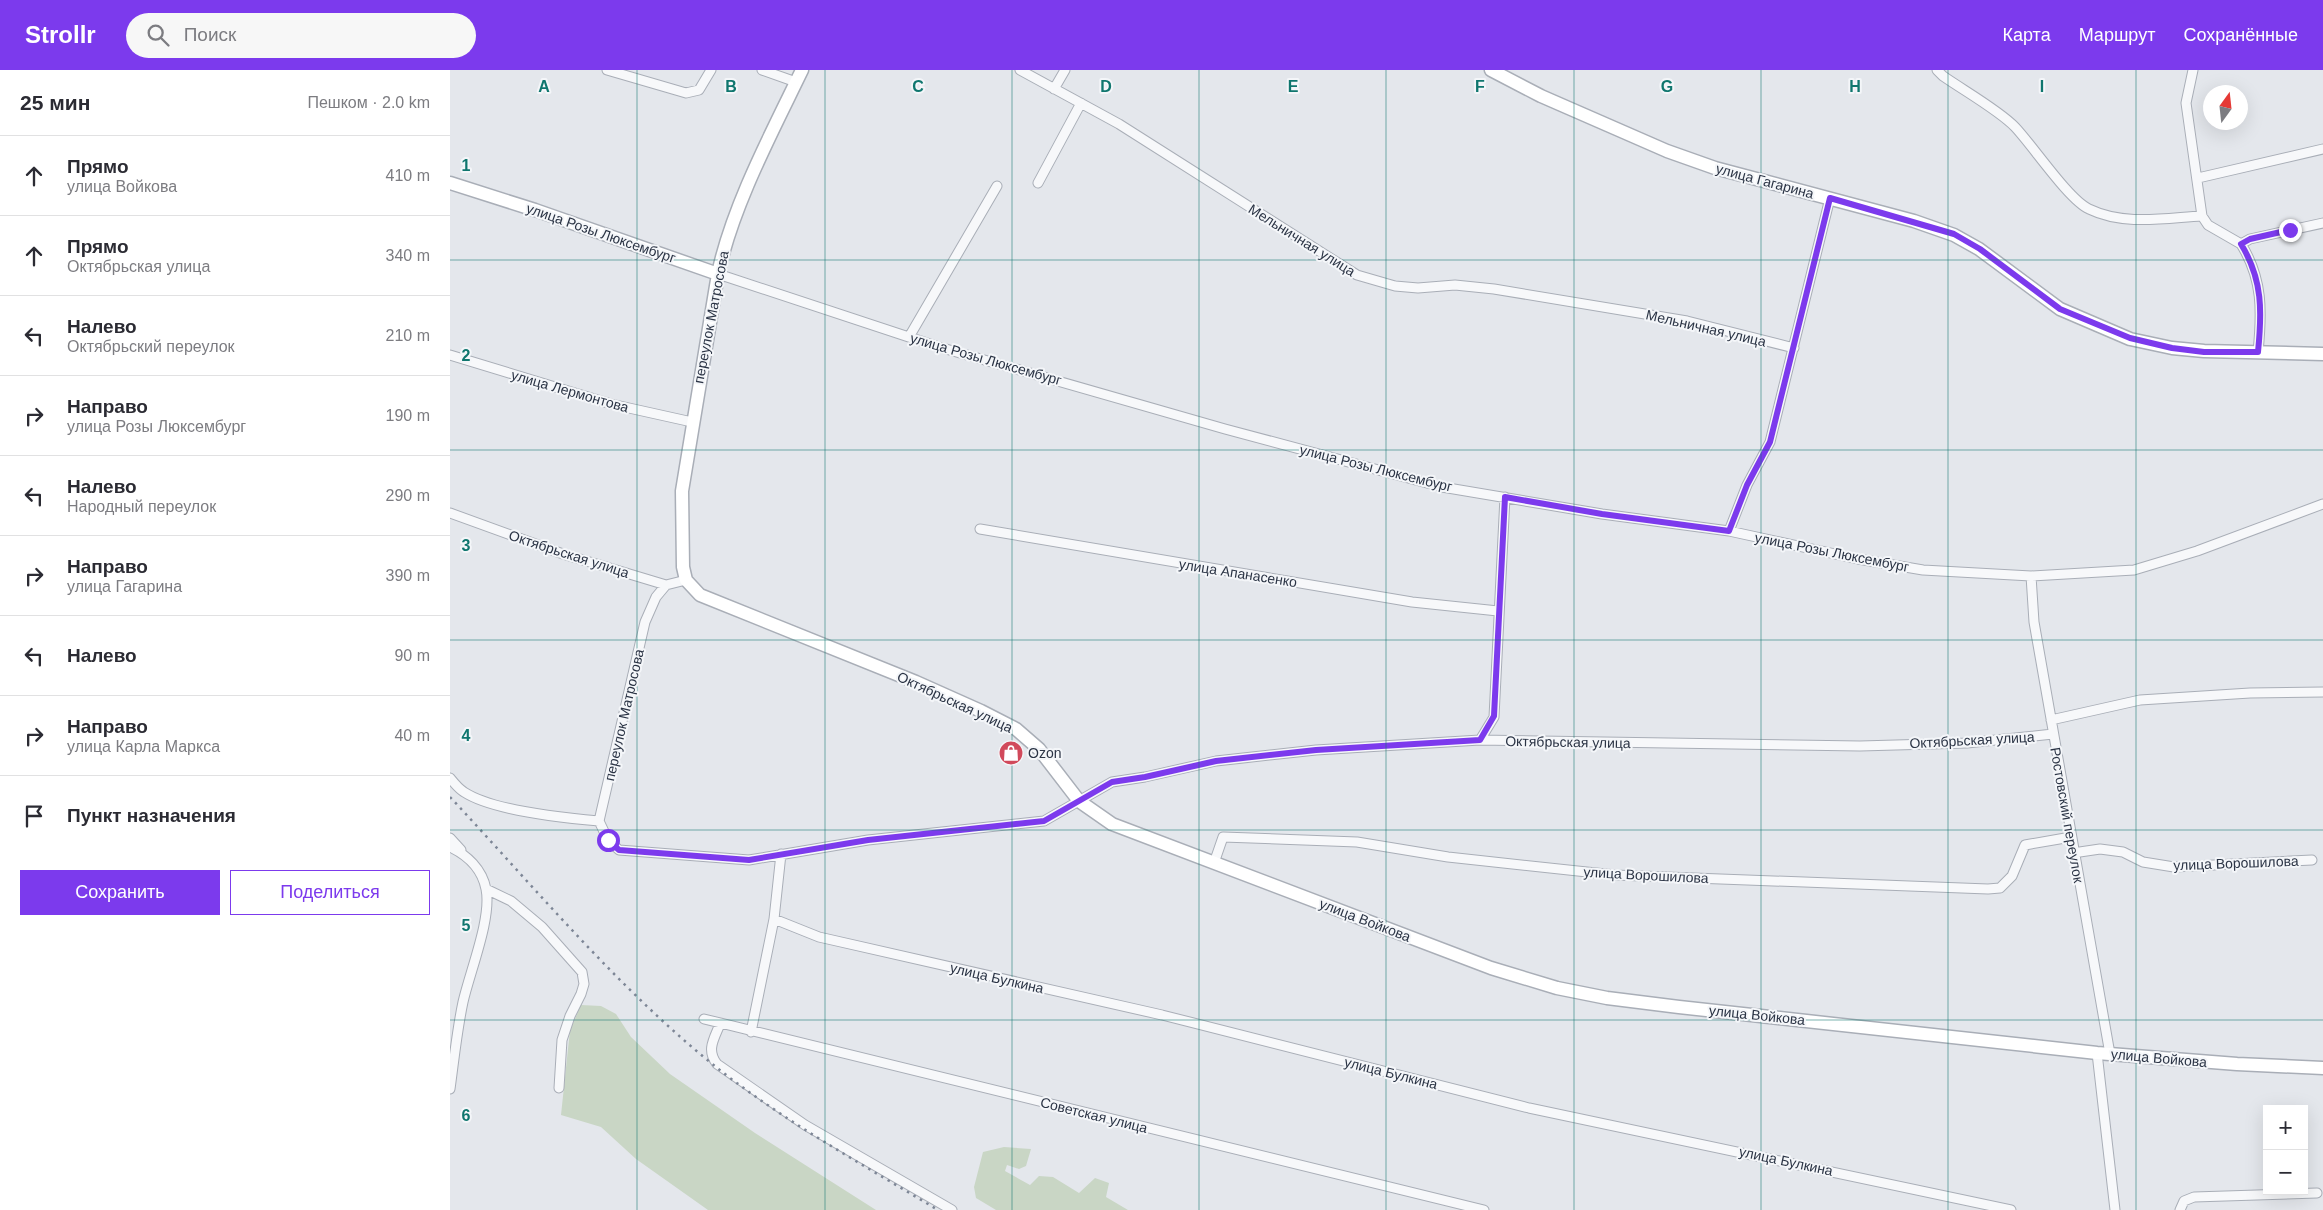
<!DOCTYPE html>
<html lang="ru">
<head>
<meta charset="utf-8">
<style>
  :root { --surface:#fff; --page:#f7f7f7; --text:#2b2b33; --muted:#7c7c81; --line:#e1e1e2; --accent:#7c3aed }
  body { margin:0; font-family:Helvetica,sans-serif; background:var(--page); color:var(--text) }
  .controls { position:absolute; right:15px; bottom:15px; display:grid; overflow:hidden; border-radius:0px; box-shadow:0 5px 20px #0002 }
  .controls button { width:45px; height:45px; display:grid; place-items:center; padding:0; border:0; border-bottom:1px solid var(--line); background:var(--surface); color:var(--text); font:25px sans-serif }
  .compass { position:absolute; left:1753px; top:15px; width:45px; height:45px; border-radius:50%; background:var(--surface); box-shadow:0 5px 20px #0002; rotate:15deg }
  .stop { position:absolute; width:15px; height:15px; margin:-11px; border:4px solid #7c3aed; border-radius:50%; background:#fff }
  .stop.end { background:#7c3aed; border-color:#fff; box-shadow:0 1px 5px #0008 }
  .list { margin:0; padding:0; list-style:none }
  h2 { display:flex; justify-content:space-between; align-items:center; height:65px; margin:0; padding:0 20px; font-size:21px }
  h2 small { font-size:16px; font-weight:400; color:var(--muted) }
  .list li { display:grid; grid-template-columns:32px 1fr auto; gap:15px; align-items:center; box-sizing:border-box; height:80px; padding:0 20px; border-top:1px solid var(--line) }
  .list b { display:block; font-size:19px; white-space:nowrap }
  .list p { margin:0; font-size:16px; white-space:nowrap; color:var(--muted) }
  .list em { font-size:16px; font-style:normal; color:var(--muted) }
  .actions { display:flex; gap:10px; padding:15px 20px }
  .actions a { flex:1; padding:11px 0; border:1px solid var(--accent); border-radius:0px; text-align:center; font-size:18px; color:var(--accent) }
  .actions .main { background:var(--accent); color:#fff }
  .icon { flex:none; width:28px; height:28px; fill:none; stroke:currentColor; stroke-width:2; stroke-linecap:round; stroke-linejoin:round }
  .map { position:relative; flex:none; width:1873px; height:1140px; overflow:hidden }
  header { display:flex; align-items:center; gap:30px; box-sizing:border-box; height:70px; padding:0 25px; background:var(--accent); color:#fff }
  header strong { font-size:24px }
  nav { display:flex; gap:28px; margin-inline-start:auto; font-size:18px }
  .search { width:350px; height:45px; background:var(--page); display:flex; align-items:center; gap:12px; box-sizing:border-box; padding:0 18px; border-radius:28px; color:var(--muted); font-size:19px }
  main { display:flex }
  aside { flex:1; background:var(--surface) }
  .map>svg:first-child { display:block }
  .green { fill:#c9d6c5 }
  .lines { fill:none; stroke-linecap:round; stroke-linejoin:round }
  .minor-casing { stroke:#a9aeb7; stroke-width:11 }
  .secondary-casing { stroke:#a9aeb7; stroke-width:15 }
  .minor { stroke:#f7f8fa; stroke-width:9 }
  .secondary { stroke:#fff; stroke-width:12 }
  .rail { stroke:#7d8696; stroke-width:2.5; stroke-dasharray:2.5 5; stroke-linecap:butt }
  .route { stroke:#7c3aed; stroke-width:6 }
  .grid { fill:none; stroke:#0f766e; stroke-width:1; stroke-opacity:0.55 }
  .labels { text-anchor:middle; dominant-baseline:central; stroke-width:4; stroke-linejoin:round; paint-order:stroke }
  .street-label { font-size:14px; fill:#2b3445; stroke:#f4f6f9 }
  .poi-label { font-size:14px; fill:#2b3445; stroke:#f4f6f9; text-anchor:start }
  .grid-label { font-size:16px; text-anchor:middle; font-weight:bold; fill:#0f766e; stroke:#f4f6f9; stroke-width:4; stroke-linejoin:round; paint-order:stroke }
</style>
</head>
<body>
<header>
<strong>Strollr</strong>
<div class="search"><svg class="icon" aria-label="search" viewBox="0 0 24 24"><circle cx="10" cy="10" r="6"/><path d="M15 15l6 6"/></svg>Поиск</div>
<nav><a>Карта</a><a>Маршрут</a><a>Сохранённые</a></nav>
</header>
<main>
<aside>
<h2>25 мин<small>Пешком · 2.0 km</small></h2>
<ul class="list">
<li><svg class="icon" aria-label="ahead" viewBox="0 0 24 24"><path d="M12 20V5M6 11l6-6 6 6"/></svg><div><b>Прямо</b><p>улица Войкова</p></div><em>410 m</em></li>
<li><svg class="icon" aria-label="ahead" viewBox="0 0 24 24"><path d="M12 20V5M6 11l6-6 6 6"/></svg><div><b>Прямо</b><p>Октябрьская улица</p></div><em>340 m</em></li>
<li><svg class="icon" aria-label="left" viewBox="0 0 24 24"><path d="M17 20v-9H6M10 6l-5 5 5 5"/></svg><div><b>Налево</b><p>Октябрьский переулок</p></div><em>210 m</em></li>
<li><svg class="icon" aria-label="right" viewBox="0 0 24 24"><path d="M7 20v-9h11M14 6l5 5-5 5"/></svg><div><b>Направо</b><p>улица Розы Люксембург</p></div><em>190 m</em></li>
<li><svg class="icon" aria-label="left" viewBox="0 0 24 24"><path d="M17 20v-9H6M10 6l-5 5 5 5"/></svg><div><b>Налево</b><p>Народный переулок</p></div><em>290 m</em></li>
<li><svg class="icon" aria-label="right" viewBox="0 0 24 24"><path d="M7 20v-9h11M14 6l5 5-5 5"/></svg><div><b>Направо</b><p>улица Гагарина</p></div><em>390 m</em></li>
<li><svg class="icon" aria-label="left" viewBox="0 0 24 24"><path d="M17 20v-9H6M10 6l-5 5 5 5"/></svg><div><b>Налево</b></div><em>90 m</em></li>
<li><svg class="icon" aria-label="right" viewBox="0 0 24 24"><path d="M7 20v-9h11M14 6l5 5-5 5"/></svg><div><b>Направо</b><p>улица Карла Маркса</p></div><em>40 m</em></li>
<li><svg class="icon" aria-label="arrive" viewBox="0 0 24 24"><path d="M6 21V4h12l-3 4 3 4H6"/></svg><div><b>Пункт назначения</b></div></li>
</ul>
<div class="actions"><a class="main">Сохранить</a><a>Поделиться</a></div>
</aside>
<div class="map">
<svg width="1873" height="1140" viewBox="0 0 1873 1140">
  <rect width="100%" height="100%" fill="#e4e7ec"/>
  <path class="green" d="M131 935 151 936 166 944 181 967 220 1004 305 1063 426 1140H258L186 1089 151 1057 111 1045 120 960Z
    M554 1077 581 1079 576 1096 569 1099 557 1095 555 1101 580 1115 589 1106 603 1107 629 1123 645 1108 659 1113 656 1127 678 1140H546L526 1128 524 1117 533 1082Z"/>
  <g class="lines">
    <defs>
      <path id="minor" d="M157 0 236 23 249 20 261 0
        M312 0 346 12
        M570 0 669 54 907 205 945 216 968 218 1005 215 1044 219 1237 251 1344 278
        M1487 0 1493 6C1513 20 1550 41 1565 57 1583 76 1619 130 1639 139 1674 156 1715 148 1752 146L1758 155 1791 174
        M1743 0 1736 33 1752 146
        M604 19 615 0
        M1748 108 1873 79
        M588 113 631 33
        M1791 174C1813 209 1812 242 1808 282
        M1791 174 1800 169 1873 153
        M268 204 489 277 775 359 992 417 1152 444 1279 461 1408 489 1473 500 1581 506 1684 500 1747 481 1873 434
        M459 267 547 116
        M0 285 161 334 242 352
        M0 443 113 484 216 515 236 510
        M530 459 962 532 1048 541
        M1279 461 1297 415 1320 372 1380 128
        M1581 506 1584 552 1660 984
        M1601 650 1690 630 1800 623 1873 622
        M1030 670 1044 647 1055 427
        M0 708C4 713 9 719 14 722 43 741 114 748 149 751
        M149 751 158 770 169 780 299 790 418 770 594 751 662 712 695 707 766 691 866 680 1030 670 1410 676 1517 673 1603 664
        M149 751 195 552 206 527 216 515
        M0 768 11 780
        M0 777C17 785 32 799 36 819 42 848 20 901 13 932 7 960 4 990 0 1019
        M1623 783 1650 779 1673 782 1693 792 1724 797 1862 790
        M764 793 773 767 907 772 998 787 1165 805 1538 819 1550 818 1562 806 1575 775 1621 767
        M36 819 61 831 92 857 132 902 134 914 131 924 120 946 112 970 109 1018
        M324 849 369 867 712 945 1079 1038 1561 1140
        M254 949 1034 1140
        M270 954C264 969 256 980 267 994L355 1055 502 1140
        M301 962 324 849 331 784
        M1647 983 1665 1140
        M1730 1140 1734 1131 1744 1127 1867 1123"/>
      <path id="secondary" d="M352 0C322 62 282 137 268 204L232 421 233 497 236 510 250 525 466 612 531 641 566 659 589 679 629 731 662 754 1041 898 1107 918 1157 928 1229 937 1647 983 1787 994 1873 998
        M1041 0 1091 26 1217 81 1265 98 1464 151 1504 165 1529 179 1610 239 1680 269 1722 278 1754 281 1873 284
        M0 113 85 140 268 204"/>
    </defs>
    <use href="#minor" class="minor-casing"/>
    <use href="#secondary" class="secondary-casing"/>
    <use href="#minor" class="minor"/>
    <use href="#secondary" class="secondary"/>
    <path class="rail" d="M0 727C87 820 171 922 271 1001 339 1054 415 1096 488 1140"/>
  </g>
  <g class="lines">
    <path class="route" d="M158 770 169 780 299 790 418 770 594 751 662 712 695 707 766 691 866 680 1030 670 1044 646 1055 427 1152 444 1279 461 1297 415 1320 372 1380 128 1504 164 1530 179 1610 239 1680 268 1722 278 1754 282H1808C1812 242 1813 210 1791 174L1800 169 1840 160"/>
  </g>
  <path class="grid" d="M187 0V1140M375 0V1140M562 0V1140M749 0V1140M936 0V1140M1124 0V1140M1311 0V1140M1498 0V1140M1686 0V1140M0 190H1873M0 380H1873M0 570H1873M0 760H1873M0 950H1873"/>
  <defs>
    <symbol id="shop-disc" viewBox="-11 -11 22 22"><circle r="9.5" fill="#d1495b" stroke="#f4f6f9"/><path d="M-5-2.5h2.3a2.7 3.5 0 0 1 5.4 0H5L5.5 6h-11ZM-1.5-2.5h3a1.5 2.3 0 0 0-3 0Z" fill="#fff"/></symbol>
  </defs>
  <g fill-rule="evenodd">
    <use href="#shop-disc" x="547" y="669" width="28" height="28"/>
  </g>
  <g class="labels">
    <g class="street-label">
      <text transform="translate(1315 111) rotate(15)">улица Гагарина</text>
      <text transform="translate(151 163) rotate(19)">улица Розы Люксембург</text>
      <text transform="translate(852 170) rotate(32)">Мельничная улица</text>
      <text transform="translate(261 247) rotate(-79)">переулок Матросова</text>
      <text transform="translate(1256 258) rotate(13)">Мельничная улица</text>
      <text transform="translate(536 289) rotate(16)">улица Розы Люксембург</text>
      <text transform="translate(120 321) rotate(16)">улица Лермонтова</text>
      <text transform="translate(926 398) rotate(14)">улица Розы Люксембург</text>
      <text transform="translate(1382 482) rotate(11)">улица Розы Люксембург</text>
      <text transform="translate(119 484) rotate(18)">Октябрьская улица</text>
      <text transform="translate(788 503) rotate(9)">улица Апанасенко</text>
      <text transform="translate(505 632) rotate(25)">Октябрьская улица</text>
      <text transform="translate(174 645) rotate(-77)">переулок Матросова</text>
      <text transform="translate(1522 670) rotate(-3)">Октябрьская улица</text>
      <text transform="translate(1118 672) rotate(1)">Октябрьская улица</text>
      <text transform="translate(1617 745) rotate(80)">Ростовский переулок</text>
      <text transform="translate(1786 793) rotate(-2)">улица Ворошилова</text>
      <text transform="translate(1196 805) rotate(3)">улица Ворошилова</text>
      <text transform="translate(915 850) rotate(21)">улица Войкова</text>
      <text transform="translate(547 908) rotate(13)">улица Булкина</text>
      <text transform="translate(1307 945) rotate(6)">улица Войкова</text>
      <text transform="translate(1709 988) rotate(5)">улица Войкова</text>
      <text transform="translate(941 1003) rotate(14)">улица Булкина</text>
      <text transform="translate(644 1045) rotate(14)">Советская улица</text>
      <text transform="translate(1336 1091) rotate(12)">улица Булкина</text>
    </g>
    <g class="poi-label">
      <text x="578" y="683">Ozon</text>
    </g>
  </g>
  <g class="grid-label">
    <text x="94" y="22">A</text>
    <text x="281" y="22">B</text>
    <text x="468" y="22">C</text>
    <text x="656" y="22">D</text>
    <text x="843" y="22">E</text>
    <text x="1030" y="22">F</text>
    <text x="1217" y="22">G</text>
    <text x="1405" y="22">H</text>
    <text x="1592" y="22">I</text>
    <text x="16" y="101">1</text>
    <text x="16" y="291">2</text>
    <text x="16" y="481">3</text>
    <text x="16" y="671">4</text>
    <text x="16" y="861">5</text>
    <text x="16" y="1051">6</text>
  </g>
</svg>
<div class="controls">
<button>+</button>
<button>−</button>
</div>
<svg class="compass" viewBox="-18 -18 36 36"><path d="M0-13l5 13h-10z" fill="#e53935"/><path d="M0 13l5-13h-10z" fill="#7c7c81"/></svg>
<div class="stop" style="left:158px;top:770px"></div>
<div class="stop end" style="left:1840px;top:160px"></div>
</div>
</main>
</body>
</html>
